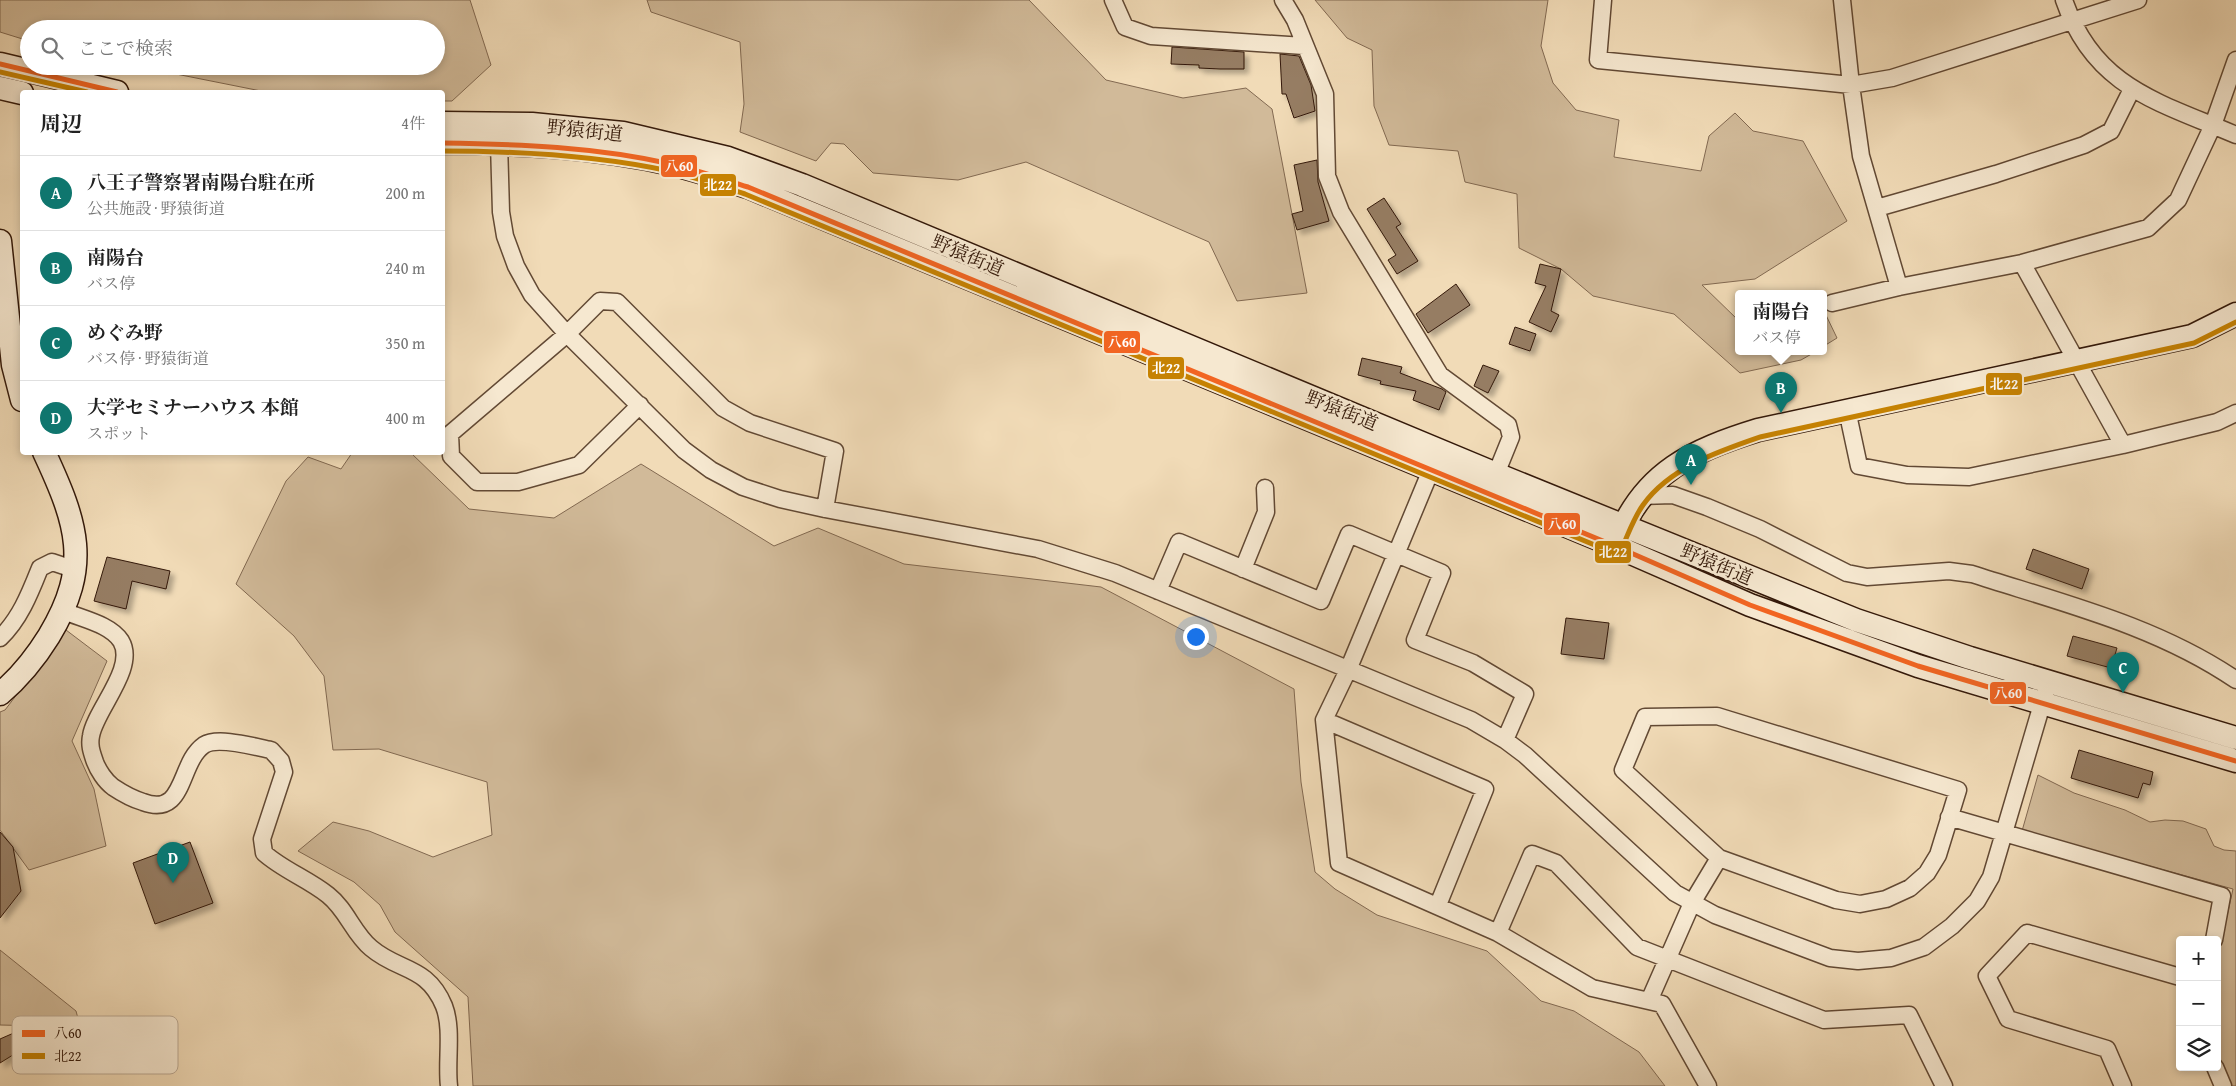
<!DOCTYPE html>
<html lang="ja">
<head>
<meta charset="utf-8">
<style>
  :root { --surface:#fff; --page:#f2f2f2; --text:#222; --muted:#767676; --line:#e0e0e0; --accent:#0f766e }
  body { margin:0; font-family:"Gentium Book Plus","Noto Serif JP",serif; background:var(--page); color:var(--text) }
  .controls { position:absolute; right:15px; bottom:15px; display:grid; overflow:hidden; border-radius:5px; box-shadow:0 2px 8px #0003 }
  .controls button { width:45px; height:45px; display:grid; place-items:center; padding:0; border:0; border-bottom:1px solid var(--line); background:var(--surface); color:var(--text); font:25px sans-serif }
  .you { position:absolute; left:1195px; top:636px; width:18px; height:18px; margin:-12px; border:4px solid #fff; border-radius:50%; background:#1a73e8; box-shadow:0 0 0 8px #1a73e833 }
  .badge { display:grid; place-items:center; width:32px; height:32px; border-radius:50%; background:var(--accent); color:#fff; font-size:16px; font-weight:700 }
  .pin { position:absolute; translate:-50% -41px; filter:drop-shadow(0 1px 2px #0008) }
  .pin::after { content:''; position:absolute; top:26px; width:18px; height:15px; background:inherit; clip-path:polygon(0 0,100% 0,50% 100%) }
  .popup { position:absolute; left:1735px; top:290px; width:92px; height:65px; box-sizing:border-box; display:grid; place-content:center; border-radius:5px; background:var(--surface); filter:drop-shadow(0 1px 4px #0005); font-size:16px; white-space:nowrap; color:var(--muted) }
  .popup b { font-size:19px; color:var(--text) }
  .popup::after { content:''; position:absolute; left:50%; top:100%; margin-left:-10px; border:10px solid transparent; border-top-color:var(--surface) }
  .list { margin:0; padding:0; list-style:none }
  h2 { display:flex; justify-content:space-between; align-items:center; height:65px; margin:0; padding:0 20px; font-size:21px }
  h2 small { font-size:16px; font-weight:400; color:var(--muted) }
  .list li { display:grid; grid-template-columns:32px 1fr auto; gap:15px; align-items:center; box-sizing:border-box; height:75px; padding:0 20px; border-top:1px solid var(--line) }
  .list b { display:block; font-size:19px; white-space:nowrap }
  .list p { margin:0; font-size:16px; white-space:nowrap; color:var(--muted) }
  .list em { font-size:16px; font-style:normal; color:var(--muted) }
  .icon { flex:none; width:28px; height:28px; fill:none; stroke:currentColor; stroke-width:2; stroke-linecap:round; stroke-linejoin:round }
  .map { position:relative; flex:none; width:2236px; height:1086px; overflow:hidden }
  .search { position:absolute; background:var(--surface); box-shadow:0 2px 8px #0003; left:20px; top:20px; width:425px; height:55px; display:flex; align-items:center; gap:12px; box-sizing:border-box; padding:0 18px; border-radius:28px; color:var(--muted); font-size:19px }
  .panel { position:absolute; background:var(--surface); box-shadow:0 2px 8px #0003; left:20px; top:90px; width:425px; height:365px; border-radius:5px }
  .map>svg:first-child { display:block }
  .green { fill:#d1ba99; stroke:#826951 }
  .building { fill:#967d63; stroke:#331809; filter:url(#shadow) }
  .lines { fill:none; stroke-linecap:round; stroke-linejoin:round }
  .street-casing { stroke:#624934; stroke-width:19 }
  .secondary-casing { stroke:#331809; stroke-width:25 }
  .street { stroke:#f6e8d0; stroke-width:16 }
  .secondary { stroke:#f6e8d0; stroke-width:22 }
  .bus-1-casing { stroke:#f6e8d0; stroke-width:9 }
  .bus-2-casing { stroke:#f6e8d0; stroke-width:9 }
  .bus-1 { stroke:#f26522; stroke-width:5 }
  .bus-2 { stroke:#c68202; stroke-width:5 }
  .labels { text-anchor:middle; dominant-baseline:central; stroke-width:5; stroke-linejoin:round; paint-order:stroke }
  .street-label { font-size:19px; fill:#331809; stroke:#f6e8d0 }
  .key { fill:#f6e8d0; stroke:#bcaa94; stroke-width:1 }
  .key-label { font-size:14px; fill:#331809 }
  .line-badge { stroke:#f6e8d0; stroke-width:2 }
  .badge-label { font-size:14px; text-anchor:middle; font-weight:bold; fill:#fff }
</style>
</head>
<body>
<div class="map">
<svg width="2236" height="1086" viewBox="0 0 2236 1086">
  <defs>
    <filter id="shadow"><feDropShadow dx="4.5" dy="4.5" stdDeviation="2.5" flood-color="#0004"/></filter>
  </defs>
  <rect width="100%" height="100%" fill="#f1dbb7"/>
  <filter id="stains"><feTurbulence type="fractalNoise" baseFrequency=".004" numOctaves="4"/><feColorMatrix values="0 0 0 0 .2 0 0 0 0 .09 0 0 0 0 .02 0 0 0 .5 -.17"/></filter>
  <radialGradient id="worn" r=".72"><stop offset=".6" stop-color="#630" stop-opacity="0"/><stop offset="1" stop-color="#630" stop-opacity=".3"/></radialGradient>
  <path class="green" d="M0 0H470L491 65 452 101H443L442 92H266L136 66H436V29H29V41L0 32Z
    M647 0H1029L1106 80 1183 98 1246 88 1272 109 1307 293 1237 301 1209 242 1026 162 958 180 873 173 844 144 831 143 816 161 740 132 744 104 740 42 651 12Z
    M1315 0H1548L1541 46 1553 83 1576 110 1619 120 1614 157 1701 171 1709 136 1735 113 1753 131 1803 141 1847 221 1755 279 1702 285 1738 320V352H1815L1801 360 1740 373 1674 314 1593 296 1561 269 1519 248 1517 194 1465 182 1458 151 1389 145 1374 106 1372 50 1347 38Z
    M1824 311 1837 338 1824 346Z
    M411 453 469 509 554 518 641 464 774 546 818 528 904 564 1101 587 1294 689 1301 782 1315 872 1335 889 1377 915 1487 951 1541 1001 1574 1011 1639 1052 1665 1086H473L468 997 395 932 380 905 354 882 298 851 333 822 369 831 433 857 492 835 487 782 379 749 333 750 324 676 294 636 236 584 286 481 308 457 341 469 352 453Z
    M66 630 107 661 72 741 94 789 106 846 29 870 0 830V712L5 710Z
    M2038 775 2074 793 2125 810 2150 822 2165 820 2183 821 2206 829 2214 846 2224 850 2236 851V1086H2231L2217 1056V961L2233 889 2022 831Z
    M0 950 76 1011 86 1048 43 1026 0 1025Z"/>
  <path class="building" d="M1172 47 1244 52V69H1220L1199 68V65L1171 64Z
    M1280 54 1299 56 1311 85 1315 111 1294 118 1286 94H1282Z
    M1317 160 1318 182 1329 221 1297 230 1292 214 1303 211 1294 165Z
    M1384 198 1401 224 1396 227 1418 261 1397 274 1388 260 1396 255 1367 209Z
    M1540 264 1561 269 1551 311 1559 315 1551 332 1529 322 1546 286 1535 283Z
    M1456 284 1470 305 1428 333 1416 314Z
    M1515 327 1536 334 1530 351 1509 344Z
    M1362 358 1402 367 1400 373 1442 389 1446 392 1439 410 1413 400 1416 391 1380 384 1381 381 1358 375Z
    M1483 365 1499 371 1488 393 1474 386Z
    M2033 549 2089 569 2082 589 2026 569Z
    M107 557 170 571 166 589 132 581 126 609 94 601Z
    M1566 618 1609 623 1604 659 1561 654Z
    M2073 636 2117 648 2111 668 2067 656Z
    M2079 750 2153 772 2150 785 2143 783 2138 798 2071 778Z
    M0 832 13 847 21 891 0 918Z
    M190 842 213 903 155 924 133 863Z
    M16 1032H26L62 1042 59 1058 26 1052 16 1053 0 1063V1039Z"/>
  <g class="lines">
    <defs>
      <path id="street" d="M1113 0 1125 27 1151 36 1304 46
        M1283 0 1295 20 1325 94 1327 176 1341 212 1440 375 1508 425 1511 437 1496 474
        M1603 0 1598 60 1851 85 1892 78 2138 0
        M1842 0 1851 85 1861 156 1899 287
        M2064 0C2094 88 2159 102 2236 135
        M499 143 501 212 505 236 516 266 532 295 567 334 684 450 711 470 743 487 780 499 825 509 1038 549 1115 573 1471 720 1505 740 1525 755 1675 893 1715 915 1830 958 1858 961 1891 958 1924 947 1952 926 1977 901 1991 877 2045 694
        M1877 208 1996 174 2084 145 2111 131 2132 89
        M2022 263 2123 445
        M1832 303 1899 287 2022 263 2148 228 2178 200 2213 125 2236 60
        M640 405 579 465 518 482H477L451 456 450 434 567 334 600 301 617 302 723 408 750 423 835 451 825 509
        M1847 410 1859 466 1907 475 1969 477 2123 445 2217 422 2236 413
        M1431 470 1348 670 1324 720 1339 863 1498 933 1592 988 1662 1004 1708 1086
        M1640 496 1673 495 1707 507 1760 529 1847 573 1867 577 1949 571 1972 574C2062 603 2157 626 2236 680
        M1243 569 1266 512 1265 488
        M1158 591 1179 542 1321 601 1349 534 1442 573 1415 640 1473 663 1525 694 1505 740
        M64 611C82 619 110 624 121 641 137 668 95 710 91 736 89 746 92 753 95 762 98 770 105 781 113 787 122 793 133 799 143 802 186 818 178 763 204 745 218 736 255 747 271 750L281 761 284 772 262 839 264 853C283 870 308 879 328 895 347 910 353 933 371 948 399 972 427 965 444 1006 453 1029 446 1062 449 1086
        M0 638C20 619 30 593 40 568L52 562 76 570
        M1717 716 1958 790 1938 855 1927 873 1910 888 1886 899 1860 904 1836 900 1719 858 1623 770 1645 717Z
        M1324 720 1485 789 1438 905
        M1949 817 2222 896 2214 940
        M1498 933 1532 854 1556 863 1637 947 1824 1020 1909 1015 1944 1086
        M1649 1001 1692 903 1719 858
        M2215 1067 2223 1086
        M2123 1086 2107 1049 2008 1019 1987 976 2027 933 2180 977"/>
      <path id="secondary" d="M0 64 117 92
        M0 88 22 93
        M442 123 532 124 623 133 728 158 802 185 1496 474 1856 620 1970 658 2236 738
        M442 143C519 143 596 147 671 164 697 170 722 179 748 187L1615 546 1750 605 1918 666 2236 761
        M0 241 13 365 22 400
        M1618 538C1645 472 1693 450 1758 430L2192 336 2236 314
        M0 694C19 678 36 657 49 636 92 565 77 523 44 452"/>
    </defs>
    <use href="#street" class="street-casing"/>
    <use href="#secondary" class="secondary-casing"/>
    <use href="#street" class="street"/>
    <use href="#secondary" class="secondary"/>
    <defs>
      <path id="bus-1" d="M0 64 117 92
        M442 143C519 144 596 147 671 164 697 170 722 179 748 187L1615 546 1750 605 1918 666 2236 761"/>
      <path id="bus-2" d="M0 72 87 92
        M442 151C519 151 595 155 669 171 695 177 720 186 745 194L1614 553 1621 550C1628 535 1633 519 1643 505 1669 468 1719 451 1760 437L2194 343 2236 322"/>
    </defs>
    <use href="#bus-1" class="bus-1-casing"/>
    <use href="#bus-2" class="bus-2-casing"/>
    <use href="#bus-1" class="bus-1"/>
    <use href="#bus-2" class="bus-2"/>
  </g>
  <g class="labels">
    <g class="street-label">
      <text transform="translate(585 130) rotate(6)">野猿街道</text>
      <text transform="translate(968 255) rotate(23)">野猿街道</text>
      <text transform="translate(1342 410) rotate(22)">野猿街道</text>
      <text transform="translate(1717 564) rotate(23)">野猿街道</text>
    </g>
  </g>
  <rect x="12" y="1016" width="166" height="58" rx="8" class="key"/>
  <rect x="22" y="1030" width="23" height="7" fill="#f26522"/>
  <rect x="22" y="1053" width="23" height="6" fill="#c68202"/>
  <g class="key-label">
    <text x="54" y="1038">八60</text>
    <text x="54" y="1061">北22</text>
  </g>
  <g class="line-badge">
    <rect x="660" y="154" width="38" height="24" rx="5" fill="#f26522"/>
    <rect x="699" y="173" width="38" height="24" rx="5" fill="#c68202"/>
    <rect x="1103" y="330" width="38" height="24" rx="5" fill="#f26522"/>
    <rect x="1147" y="356" width="38" height="24" rx="5" fill="#c68202"/>
    <rect x="1985" y="372" width="38" height="24" rx="5" fill="#c68202"/>
    <rect x="1543" y="512" width="38" height="24" rx="5" fill="#f26522"/>
    <rect x="1594" y="540" width="38" height="24" rx="5" fill="#c68202"/>
    <rect x="1989" y="681" width="38" height="24" rx="5" fill="#f26522"/>
  </g>
  <g class="badge-label">
    <text x="679" y="171">八60</text>
    <text x="718" y="190">北22</text>
    <text x="1122" y="347">八60</text>
    <text x="1166" y="373">北22</text>
    <text x="2004" y="389">北22</text>
    <text x="1562" y="529">八60</text>
    <text x="1613" y="557">北22</text>
    <text x="2008" y="698">八60</text>
  </g>
  <rect width="100%" height="100%" filter="url(#stains)"/>
  <rect width="100%" height="100%" fill="url(#worn)"/>
</svg>
<div class="controls">
<button>+</button>
<button>−</button>
<button><svg class="icon" aria-label="layers" viewBox="0 0 24 24"><path d="M12 4l9 5-9 5-9-5zM3 14l9 5 9-5"/></svg></button>
</div>
<div class="you"></div>
<div class="pin badge" style="left:1691px;top:485px">A</div>
<div class="pin badge" style="left:1781px;top:413px">B</div>
<div class="popup"><b>南陽台</b>バス停</div>
<div class="pin badge" style="left:2123px;top:693px">C</div>
<div class="pin badge" style="left:173px;top:883px">D</div>
<div class="search"><svg class="icon" aria-label="search" viewBox="0 0 24 24"><circle cx="10" cy="10" r="6"/><path d="M15 15l6 6"/></svg>ここで検索</div>
<section class="panel">
<h2>周辺<small>4件</small></h2>
<ul class="list">
<li><span class="badge">A</span><div><b>八王子警察署南陽台駐在所</b><p>公共施設 · 野猿街道</p></div><em>200 m</em></li>
<li><span class="badge">B</span><div><b>南陽台</b><p>バス停</p></div><em>240 m</em></li>
<li><span class="badge">C</span><div><b>めぐみ野</b><p>バス停 · 野猿街道</p></div><em>350 m</em></li>
<li><span class="badge">D</span><div><b>大学セミナーハウス 本館</b><p>スポット</p></div><em>400 m</em></li>
</ul>
</section>
</div>
</body>
</html>
